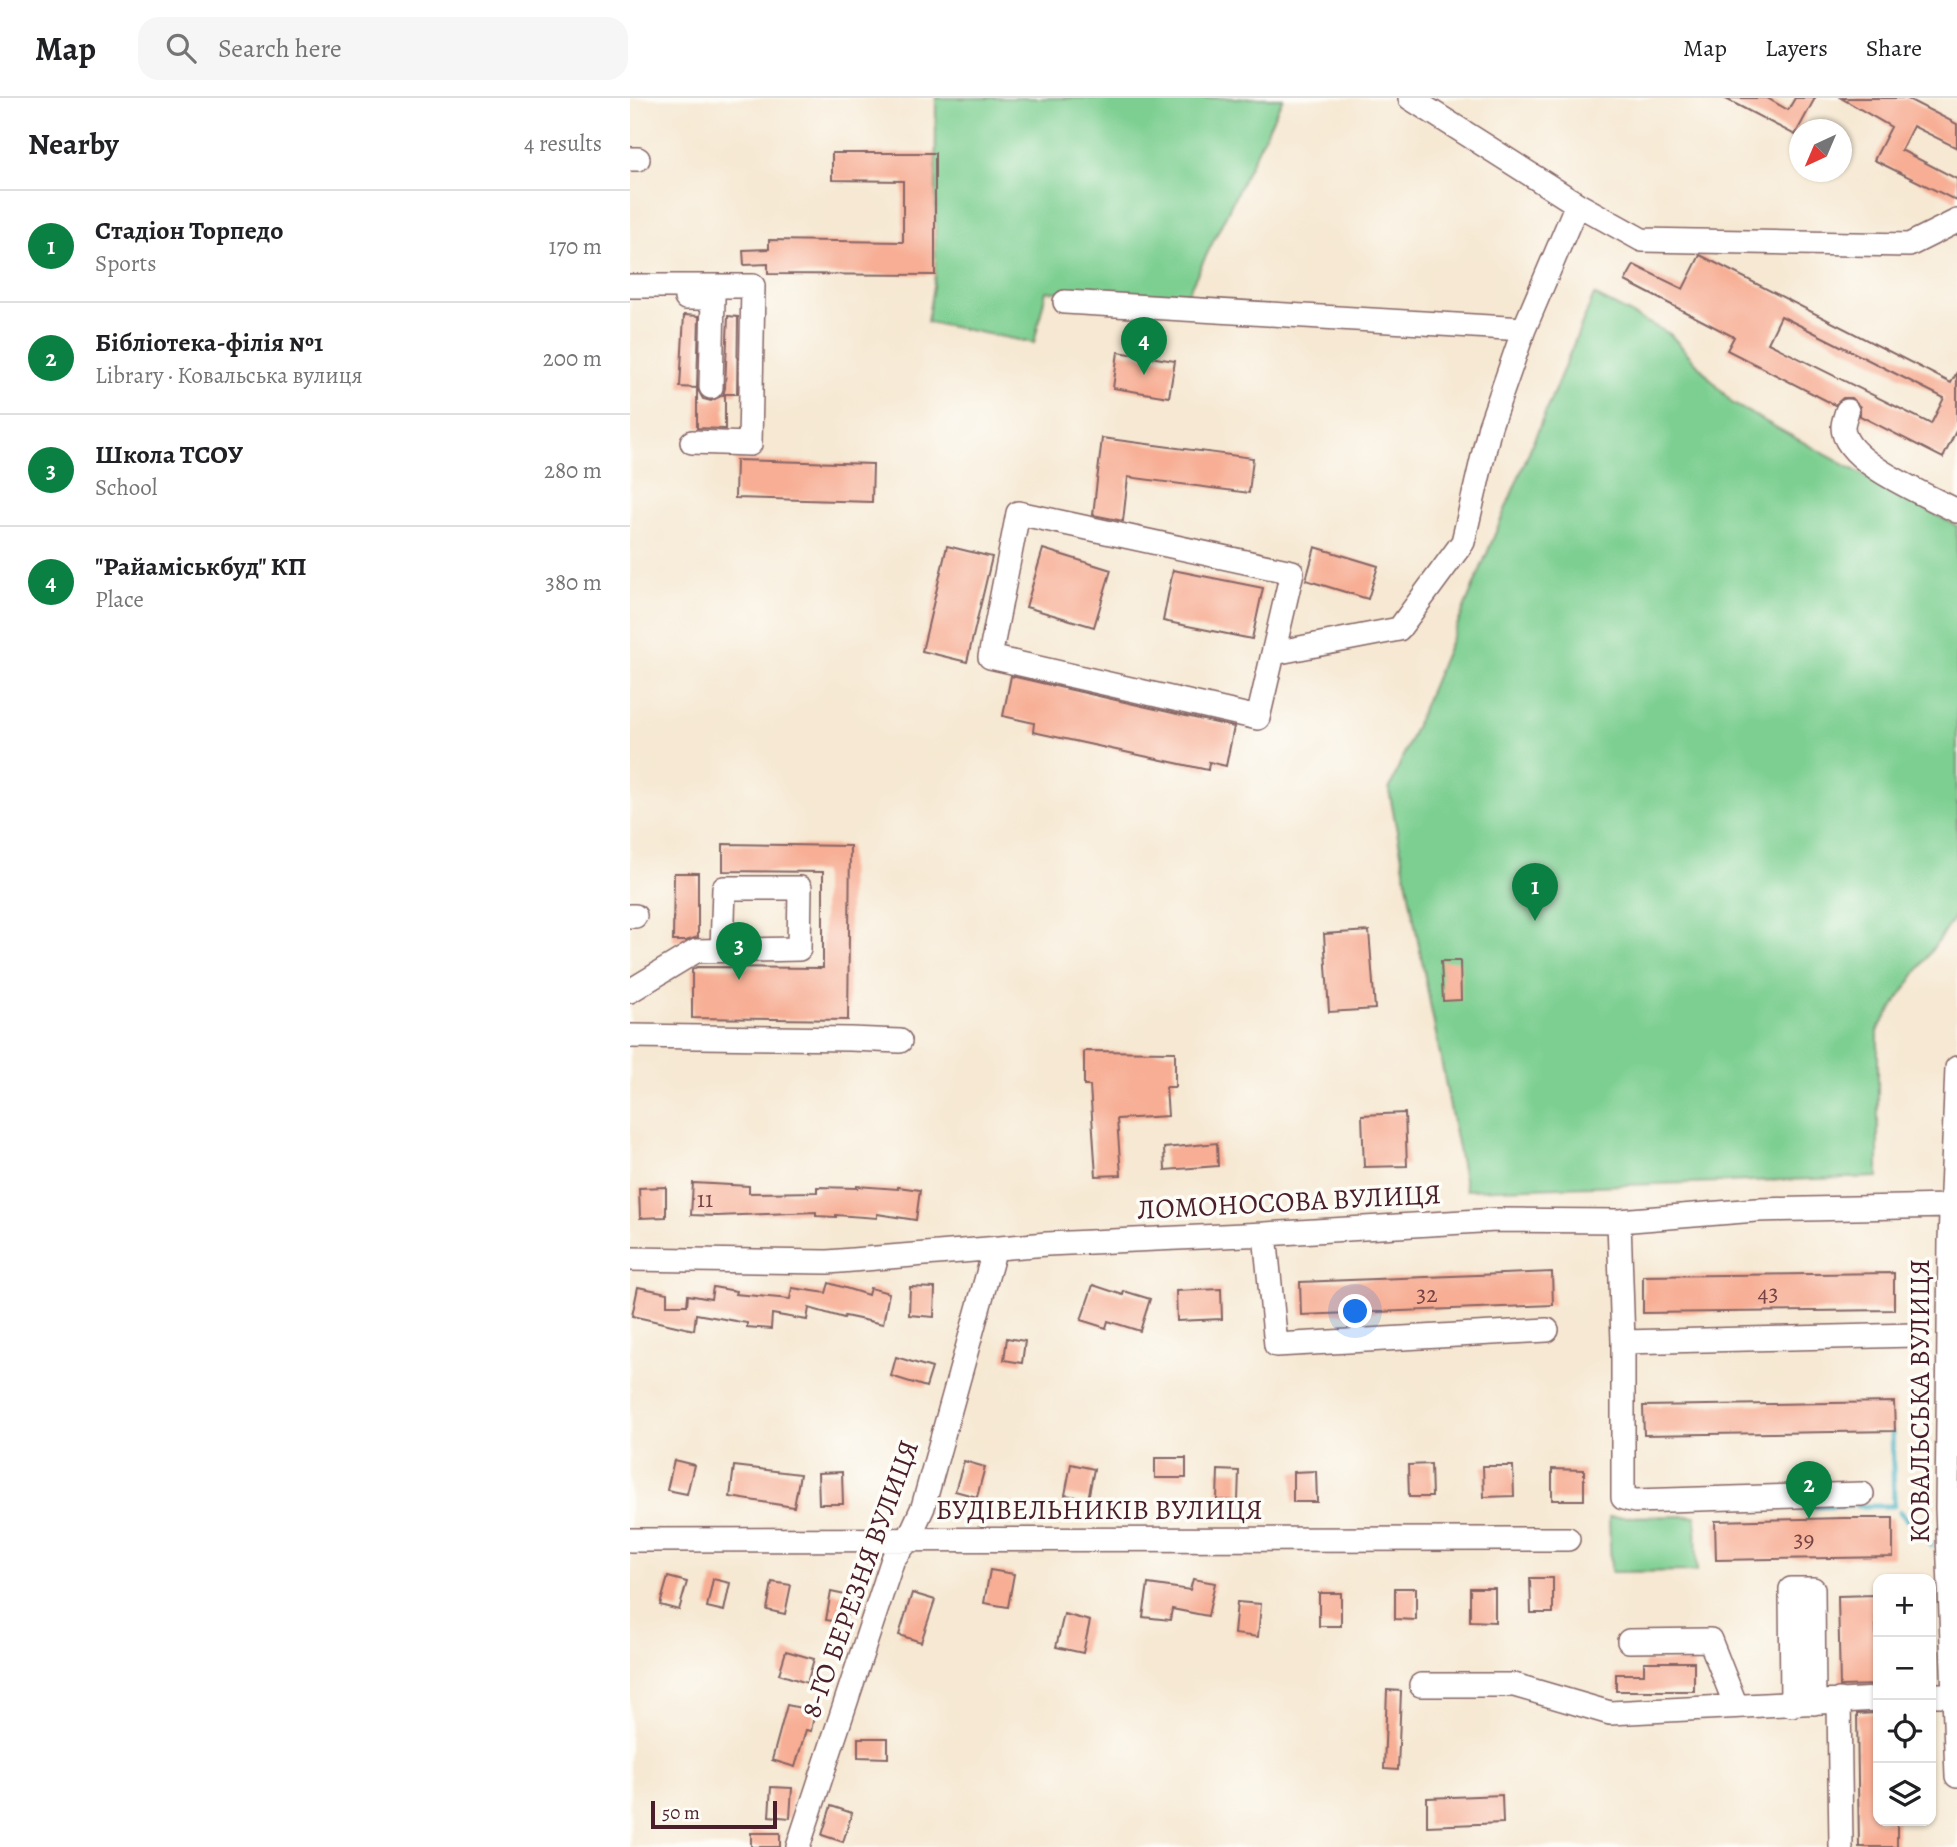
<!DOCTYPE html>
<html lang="en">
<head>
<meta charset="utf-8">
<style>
  :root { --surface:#fff; --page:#f6f6f6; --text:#202124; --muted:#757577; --line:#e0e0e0; --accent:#0b8043 }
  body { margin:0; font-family:Alegreya,serif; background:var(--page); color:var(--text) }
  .controls { position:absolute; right:21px; bottom:21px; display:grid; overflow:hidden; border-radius:14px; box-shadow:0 2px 5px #0004 }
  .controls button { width:63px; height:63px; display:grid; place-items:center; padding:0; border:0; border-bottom:2px solid var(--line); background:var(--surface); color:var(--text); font:35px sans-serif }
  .compass { position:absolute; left:1159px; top:21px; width:63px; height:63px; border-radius:50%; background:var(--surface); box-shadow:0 2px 5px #0004; rotate:224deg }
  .scale { position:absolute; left:21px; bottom:18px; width:126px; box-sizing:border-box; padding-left:7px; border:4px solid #4a1f2b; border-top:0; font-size:19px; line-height:24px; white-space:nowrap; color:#4a1f2b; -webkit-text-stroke:5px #fdfcf7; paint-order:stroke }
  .you { position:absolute; left:726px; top:1214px; width:24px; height:24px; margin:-18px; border:5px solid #fff; border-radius:50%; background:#1a73e8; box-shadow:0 0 0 10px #1a73e833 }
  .badge { display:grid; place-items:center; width:46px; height:46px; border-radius:50%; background:var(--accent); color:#fff; font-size:23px; font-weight:700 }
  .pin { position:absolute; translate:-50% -58px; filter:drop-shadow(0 2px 4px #0008) }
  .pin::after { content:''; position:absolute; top:37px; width:24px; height:21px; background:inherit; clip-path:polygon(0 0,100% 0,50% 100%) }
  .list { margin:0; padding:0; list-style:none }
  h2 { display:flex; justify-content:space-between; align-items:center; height:91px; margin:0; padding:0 28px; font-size:30px }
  h2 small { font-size:23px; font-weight:400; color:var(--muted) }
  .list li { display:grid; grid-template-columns:46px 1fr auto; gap:21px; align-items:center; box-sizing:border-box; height:112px; padding:0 28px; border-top:2px solid var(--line) }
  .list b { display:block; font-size:26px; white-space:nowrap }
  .list p { margin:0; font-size:23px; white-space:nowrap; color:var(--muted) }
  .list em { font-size:23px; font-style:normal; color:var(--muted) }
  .icon { flex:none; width:38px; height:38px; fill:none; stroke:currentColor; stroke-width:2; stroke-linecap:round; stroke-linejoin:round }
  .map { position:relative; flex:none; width:1327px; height:1749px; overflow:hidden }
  header { display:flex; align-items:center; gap:42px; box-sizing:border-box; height:98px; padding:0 35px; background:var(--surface); border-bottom:2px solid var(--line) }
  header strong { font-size:33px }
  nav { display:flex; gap:38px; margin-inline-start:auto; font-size:24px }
  .search { width:490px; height:63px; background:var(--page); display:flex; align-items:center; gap:18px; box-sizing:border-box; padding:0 24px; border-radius:21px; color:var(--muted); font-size:26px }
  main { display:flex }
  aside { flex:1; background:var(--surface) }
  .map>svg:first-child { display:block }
  .green { fill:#7dcf91; stroke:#64775e; stroke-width:2 }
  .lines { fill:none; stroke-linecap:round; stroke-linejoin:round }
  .stream { stroke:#48b3c6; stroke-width:5 }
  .building { fill:#f7ae94; fill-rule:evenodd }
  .minor-casing { stroke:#866565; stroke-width:26 }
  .minor { stroke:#fff; stroke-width:23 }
  .labels { text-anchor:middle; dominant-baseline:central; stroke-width:7; stroke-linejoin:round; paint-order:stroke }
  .number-label { font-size:24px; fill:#754345 }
  .street-label { font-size:28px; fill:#4a1f2b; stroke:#fdfcf7 }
</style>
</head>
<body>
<header>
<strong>Map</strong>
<div class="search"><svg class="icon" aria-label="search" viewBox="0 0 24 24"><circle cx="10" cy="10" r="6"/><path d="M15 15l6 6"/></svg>Search here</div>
<nav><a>Map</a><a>Layers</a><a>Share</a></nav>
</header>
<main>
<aside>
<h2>Nearby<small>4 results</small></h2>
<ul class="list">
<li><span class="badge">1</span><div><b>Стадіон Торпедо</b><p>Sports</p></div><em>170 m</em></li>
<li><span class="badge">2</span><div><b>Бібліотека-філія №1</b><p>Library · Ковальська вулиця</p></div><em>200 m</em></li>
<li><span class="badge">3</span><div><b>Школа ТСОУ</b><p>School</p></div><em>280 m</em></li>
<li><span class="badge">4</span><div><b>&quot;Райаміськбуд&quot; КП</b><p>Place</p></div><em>380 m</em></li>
</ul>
</aside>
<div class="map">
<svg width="1327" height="1749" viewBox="0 0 1327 1749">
  <rect width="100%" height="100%" fill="#fdfcf7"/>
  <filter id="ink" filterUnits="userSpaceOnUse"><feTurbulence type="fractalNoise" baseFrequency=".0143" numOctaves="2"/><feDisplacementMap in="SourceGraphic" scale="14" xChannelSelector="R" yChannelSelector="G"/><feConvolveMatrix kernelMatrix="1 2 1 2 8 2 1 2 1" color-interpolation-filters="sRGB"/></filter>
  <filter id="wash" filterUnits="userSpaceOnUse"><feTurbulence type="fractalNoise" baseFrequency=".00686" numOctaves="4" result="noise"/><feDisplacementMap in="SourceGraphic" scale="28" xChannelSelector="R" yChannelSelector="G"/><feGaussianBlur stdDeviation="1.57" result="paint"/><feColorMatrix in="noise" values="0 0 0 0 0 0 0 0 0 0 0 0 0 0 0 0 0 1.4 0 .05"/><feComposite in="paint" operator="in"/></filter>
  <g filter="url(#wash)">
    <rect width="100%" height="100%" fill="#f6e8d2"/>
    <path class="green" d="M306 0H653L553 205 416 193 404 245 297 224 305 177Z
      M964 197 1040 236 1103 306 1327 428V815L1248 931V1079L836 1092 759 692Z
      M1066 1418 1067 1473 981 1474 979 1419Z"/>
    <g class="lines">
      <path class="stream" d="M1262 1332 1264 1408
        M1227 1408H1261
        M1176 1409 1220 1408
        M1270 1414 1292 1438
        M1298 1444 1301 1448"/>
    </g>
    <g id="blocks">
      <path class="building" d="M1094 0H1137L1158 12 1165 0H1185L1165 37Z
        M1211 0H1276L1327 26V50L1283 28 1271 52 1327 81V103L1244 62 1261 29Z
        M202 55H305V177L138 176V166L114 167 113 152 139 151V142L273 144V83L202 82Z
        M1070 157 1321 285 1327 274V331L1313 360 1230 318V309L1221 300H1213L1205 307 1097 252 1104 239 995 183 1004 167 1053 191ZM1151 218 1314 300 1301 326 1138 245Z
        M54 217 69 218 67 290 50 289Z
        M98 218 108 219 107 296H95V331L67 330V290L73 301 81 303 93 297 95 290Z
        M488 254 545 263 539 299 483 290Z
        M472 340 623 360 619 395 498 379 493 423 463 417Z
        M106 362 243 366 242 404 105 400Z
        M317 448 362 459 337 564 292 553Z
        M685 449 748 468 738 501 676 482Z
        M413 451 481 472 464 529 396 509Z
        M543 472 633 490 622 541 533 523Z
        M381 578 604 629 596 668 579 664 578 672 403 634 404 625 373 618Z
        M93 746 220 748 218 922 62 920V872L67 869 193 870V774L93 773Z
        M44 775H68V839L56 843H43Z
        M739 833 745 911 699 914 694 836Z
        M811 863H830L831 902 813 903Z
        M454 953 545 954V989H536L538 1018 487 1021 491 1077 466 1078 460 988H454Z
        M775 1015 777 1068 734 1069 732 1017Z
        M587 1045 588 1068 535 1072 534 1050Z
        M63 1085 119 1088V1095L187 1094V1089L227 1090V1088L268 1091V1089L290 1092 286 1122 247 1116V1120L206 1117V1119L186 1118V1114L87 1118 61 1117Z
        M36 1089V1119L10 1120 9 1090Z
        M922 1174 923 1207 671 1217 670 1184Z
        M1264 1175V1212L1013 1215V1178Z
        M199 1185 238 1197 240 1190 259 1195 253 1226 215 1218 214 1220 179 1210 177 1222 142 1216 141 1231 117 1229V1225L66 1216 64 1232 2 1218 8 1189 37 1195V1207H57L58 1197 81 1201 83 1189 106 1193 105 1196 160 1201 162 1190 196 1195Z
        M463 1187 493 1197 494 1193 520 1201 510 1233 478 1223 476 1230 451 1222Z
        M280 1189 305 1190 304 1219 279 1217Z
        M591 1191 592 1221 547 1223 546 1193Z
        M377 1240 395 1243 392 1265 374 1262Z
        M266 1259 302 1270 296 1289 261 1278Z
        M1264 1304 1265 1333 1014 1337 1013 1308Z
        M525 1360H556V1380H525Z
        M44 1362 64 1367 57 1396 37 1392Z
        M334 1363 355 1369 347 1399 325 1393Z
        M441 1366 464 1371 458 1401 435 1397Z
        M801 1366 802 1399H779L778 1367Z
        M104 1368 170 1376 164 1409 100 1399Z
        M853 1368H883L884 1398 854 1399Z
        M922 1371 954 1372V1402H922Z
        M588 1372 609 1373 608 1403 587 1402Z
        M686 1373 687 1404H663V1374Z
        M212 1374 213 1406H189L188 1375Z
        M1215 1420H1263V1459L1086 1462 1085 1423Z
        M360 1472 384 1476 378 1509 354 1505Z
        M38 1479 57 1484 49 1512 30 1507Z
        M900 1480H923V1515H901Z
        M83 1481 100 1485 94 1513 77 1509Z
        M563 1481 585 1485 578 1518 542 1511 540 1522 513 1519 518 1486 560 1492Z
        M142 1484 161 1487 155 1516 137 1512Z
        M765 1490H786V1522L765 1521Z
        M840 1490H865V1524L840 1523Z
        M201 1494 220 1498 215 1525 196 1522Z
        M282 1495 305 1502 291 1544 269 1537Z
        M689 1495H711V1528H689Z
        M1245 1497 1248 1587 1210 1588 1208 1498Z
        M607 1504 631 1506 628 1539 604 1536Z
        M434 1516 460 1523 453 1555 426 1549Z
        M156 1553 184 1561 177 1585 149 1576Z
        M1014 1564H1064V1593H986V1576H1014Z
        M757 1592 771 1593 768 1672 754 1671Z
        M157 1607 185 1613 181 1633 176 1632 165 1669 142 1662Z
        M1248 1615V1723H1267V1749H1229L1227 1616Z
        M228 1640H258V1660L228 1659Z
        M141 1689 162 1690 160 1720 139 1718Z
        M872 1697 873 1725 797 1728V1700Z
        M201 1708 222 1715 213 1744 192 1737Z
        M121 1735H150V1749H121Z"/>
    </g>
  </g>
  <g filter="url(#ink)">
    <use href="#blocks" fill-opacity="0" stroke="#866565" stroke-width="2"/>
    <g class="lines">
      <defs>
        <path id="minor" d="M780 0 947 106 1012 142 1279 147 1327 123
          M0 61H8
          M0 188H123L120 346 62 344
          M56 200H83L81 289
          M435 204 894 231 947 106
          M1217 313C1216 317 1213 324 1213 329 1213 364 1299 398 1327 413
          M388 415 662 474 628 620 360 559Z
          M644 555 769 531 833 444 860 328 894 231
          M0 818H5
          M0 893 66 853 169 851 170 790H94L92 852
          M0 938 220 941 270 943
          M1327 970 1320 1142 1317 1410 1327 1678
          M989 1123 993 1244V1400L1005 1403 1232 1396
          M635 1136 646 1247 917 1232
          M0 1161 198 1164 417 1146 635 1136 866 1122 989 1123 1126 1112 1321 1108
          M993 1244 1285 1237
          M0 1442 938 1441
          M999 1543 1080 1542 1106 1608
          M791 1587H884L980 1615 1248 1601
          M1301 1597H1325
          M1209 1602 1211 1749
          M1162 1607 1161 1491H1183L1184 1605
          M168 1749 263 1461 278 1442 293 1409 365 1150"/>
      </defs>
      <use href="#minor" class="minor-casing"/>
      <use href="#minor" class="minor"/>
    </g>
  </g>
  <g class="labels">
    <g class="number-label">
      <text x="75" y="1101">11</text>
      <text x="1138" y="1195">43</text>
      <text x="797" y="1196">32</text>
      <text x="1174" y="1441">39</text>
    </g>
    <g class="street-label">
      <text transform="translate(659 1104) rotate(-3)">ЛОМОНОСОВА ВУЛИЦЯ</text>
      <text transform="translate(1290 1303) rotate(-90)">КОВАЛЬСЬКА ВУЛИЦЯ</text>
      <text x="469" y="1412">БУДІВЕЛЬНИКІВ ВУЛИЦЯ</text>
      <text transform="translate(230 1481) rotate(-70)">8-ГО БЕРЕЗНЯ ВУЛИЦЯ</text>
    </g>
  </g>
</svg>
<div class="controls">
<button>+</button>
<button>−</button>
<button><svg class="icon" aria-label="locate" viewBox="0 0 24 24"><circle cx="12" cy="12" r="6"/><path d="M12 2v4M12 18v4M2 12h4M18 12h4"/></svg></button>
<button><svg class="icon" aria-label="layers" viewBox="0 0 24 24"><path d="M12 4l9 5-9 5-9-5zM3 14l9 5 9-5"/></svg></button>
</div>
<svg class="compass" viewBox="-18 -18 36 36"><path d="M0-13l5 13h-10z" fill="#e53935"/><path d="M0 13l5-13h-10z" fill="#757577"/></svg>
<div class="scale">50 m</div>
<div class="you"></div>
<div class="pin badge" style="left:905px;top:823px">1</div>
<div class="pin badge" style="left:1179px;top:1421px">2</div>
<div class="pin badge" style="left:109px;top:882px">3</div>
<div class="pin badge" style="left:514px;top:277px">4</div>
</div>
</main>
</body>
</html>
